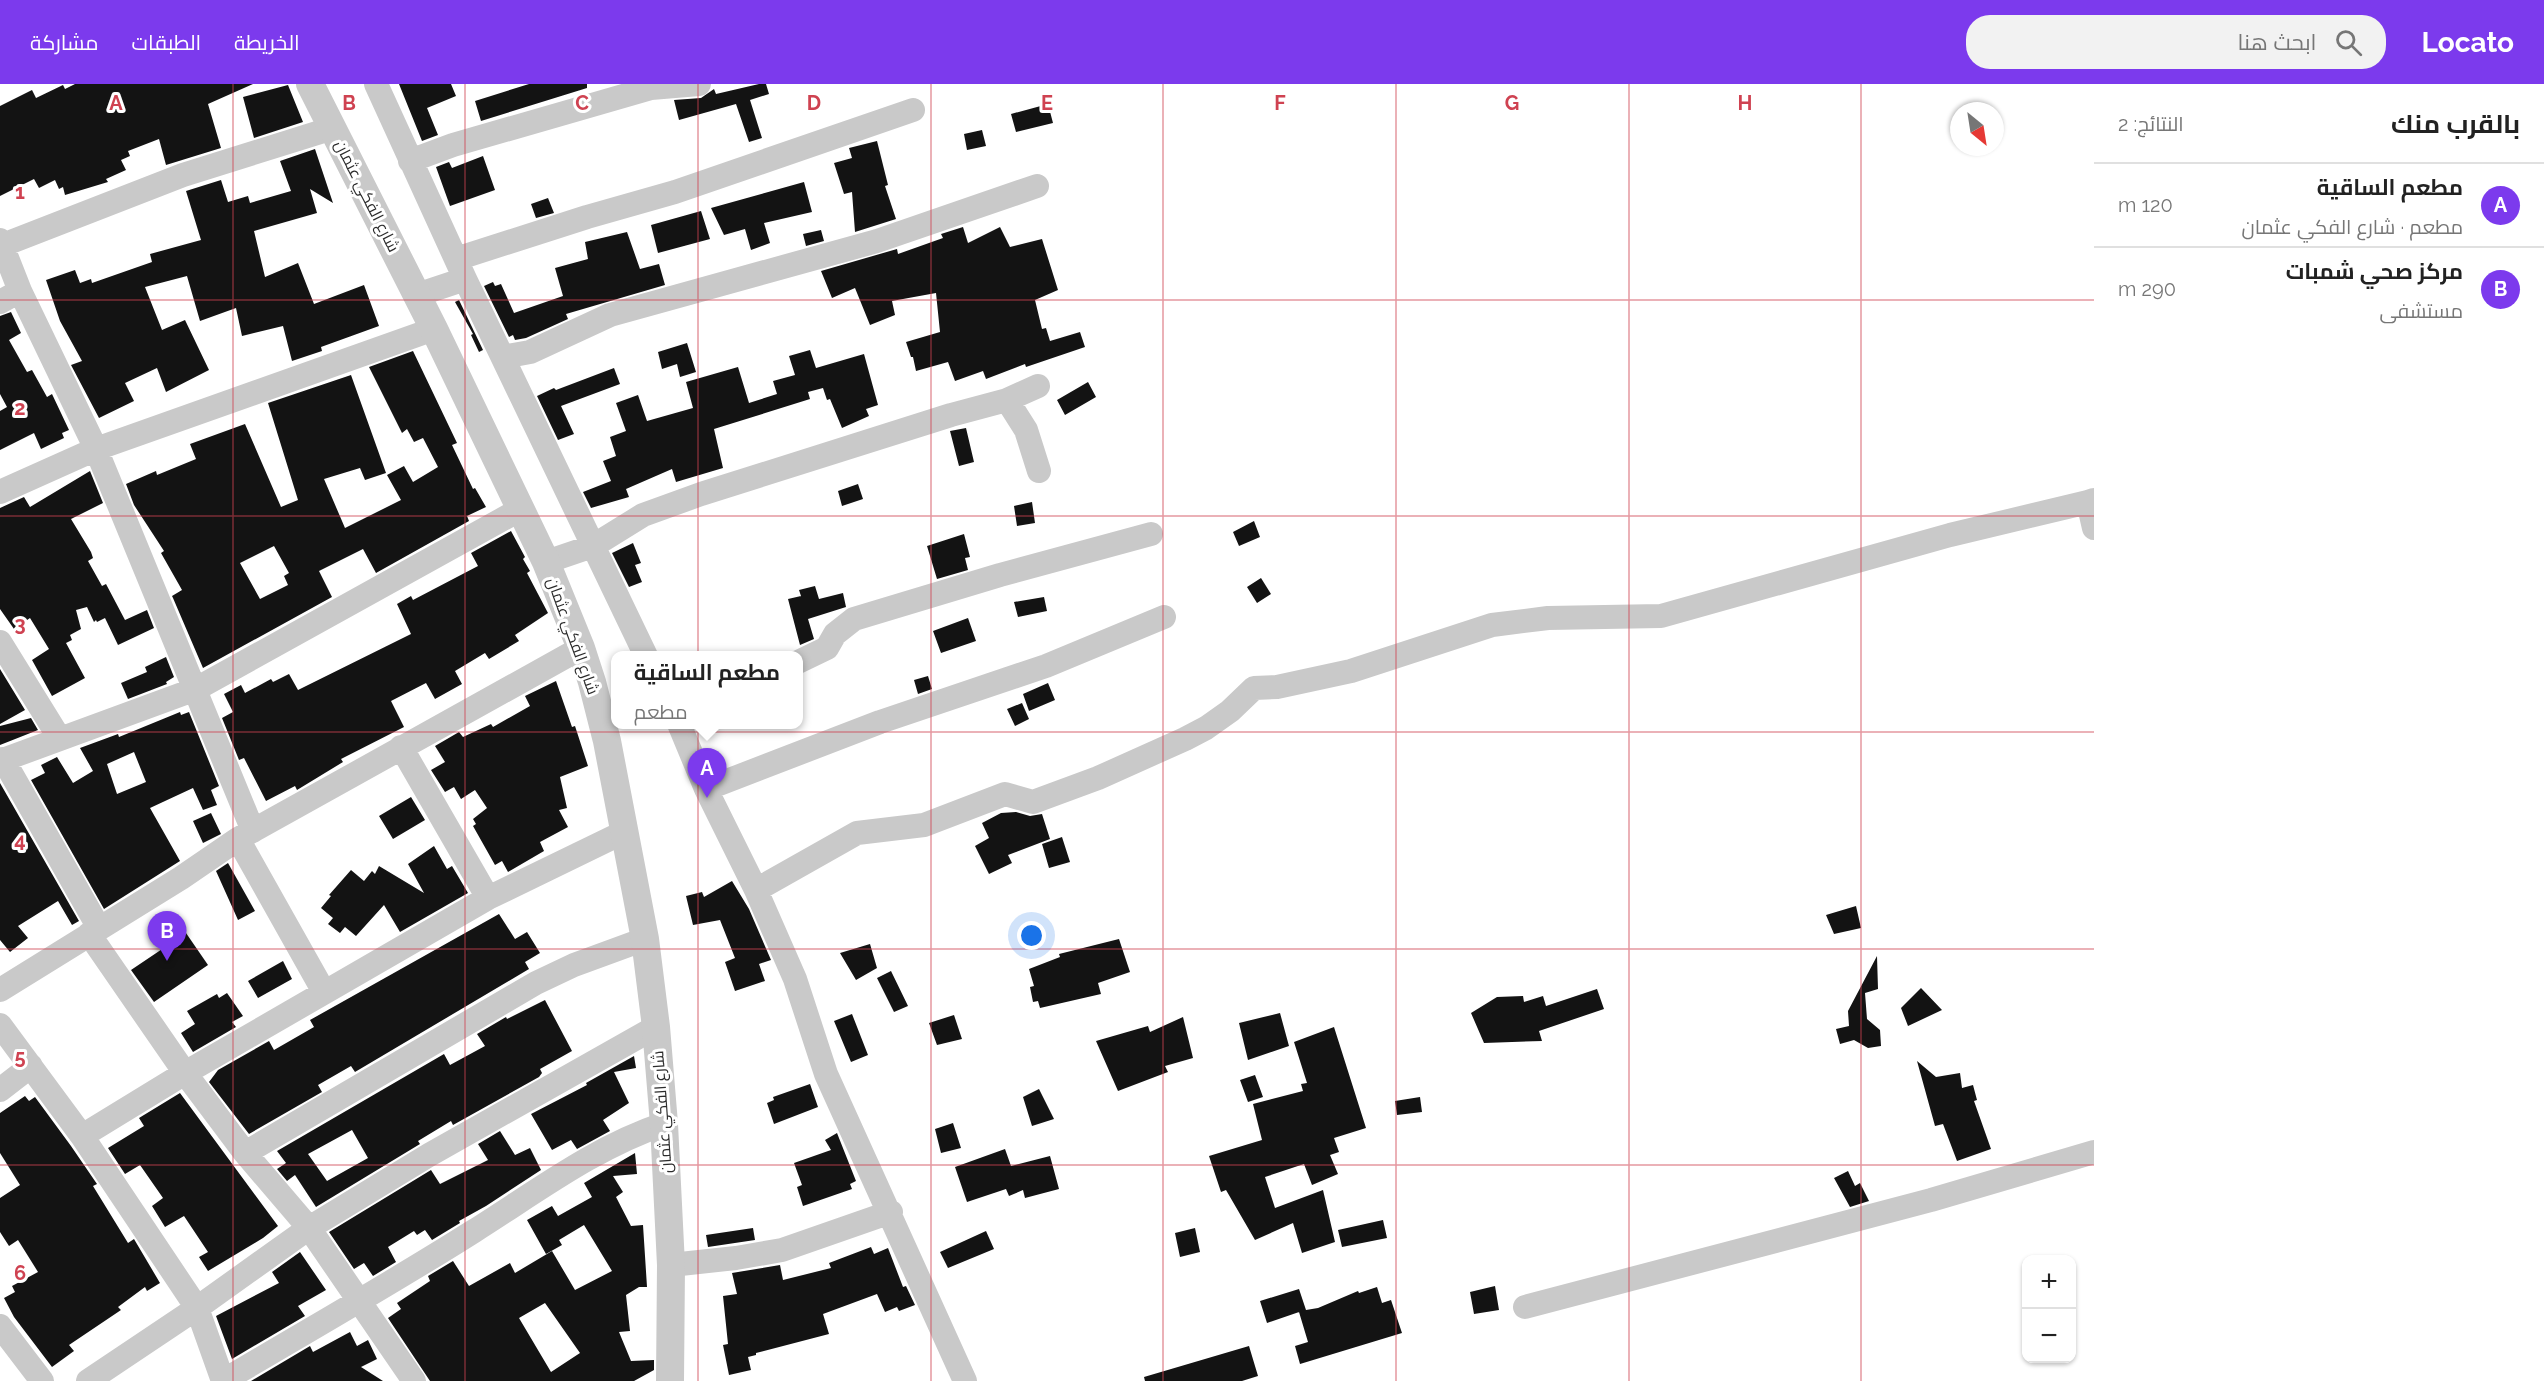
<!DOCTYPE html>
<html lang="ar">
<head>
<meta charset="utf-8">
<style>
  :root { --surface:#fff; --page:#f2f2f2; --text:#222; --muted:#767676; --line:#e0e0e0; --accent:#7c3aed }
  body { margin:0; font-family:Raleway,Cairo,sans-serif; background:var(--page); color:var(--text); direction:rtl }
  .controls { position:absolute; right:18px; bottom:18px; display:grid; overflow:hidden; border-radius:12px; box-shadow:0 2px 4px #0004 }
  .controls button { width:54px; height:54px; display:grid; place-items:center; padding:0; border:0; border-bottom:2px solid var(--line); background:var(--surface); color:var(--text); font:30px sans-serif }
  .compass { position:absolute; left:1950px; top:18px; width:54px; height:54px; border-radius:50%; background:var(--surface); box-shadow:0 2px 4px #0004; rotate:150deg }
  .you { position:absolute; left:1032px; top:852px; width:21px; height:21px; margin:-15px; border:4px solid #fff; border-radius:50%; background:#1a73e8; box-shadow:0 0 0 9px #1a73e833 }
  .badge { display:grid; place-items:center; width:39px; height:39px; border-radius:50%; background:var(--accent); color:#fff; font-size:20px; font-weight:700 }
  .pin { position:absolute; translate:-50% -50px; filter:drop-shadow(0 2px 3px #0008) }
  .pin::after { content:''; position:absolute; top:32px; width:21px; height:18px; background:inherit; clip-path:polygon(0 0,100% 0,50% 100%) }
  .popup { position:absolute; left:611px; top:567px; width:192px; height:78px; box-sizing:border-box; display:grid; place-content:center; border-radius:12px; background:var(--surface); filter:drop-shadow(0 2px 4px #0005); font-size:20px; white-space:nowrap; color:var(--muted) }
  .popup b { font-size:22px; color:var(--text) }
  .popup::after { content:''; position:absolute; left:50%; top:100%; margin-left:-12px; border:12px solid transparent; border-top-color:var(--surface) }
  .list { margin:0; padding:0; list-style:none }
  h2 { display:flex; justify-content:space-between; align-items:center; height:78px; margin:0; padding:0 24px; font-size:26px }
  h2 small { font-size:20px; font-weight:400; color:var(--muted) }
  .list li { display:grid; grid-template-columns:39px 1fr auto; gap:18px; align-items:center; box-sizing:border-box; height:84px; padding:0 24px; border-top:2px solid var(--line) }
  .list b { display:block; font-size:22px; white-space:nowrap }
  .list p { margin:0; font-size:20px; white-space:nowrap; color:var(--muted) }
  .list em { font-size:20px; font-style:normal; color:var(--muted) }
  .icon { flex:none; width:33px; height:33px; fill:none; stroke:currentColor; stroke-width:2; stroke-linecap:round; stroke-linejoin:round }
  .map { position:relative; flex:none; width:2094px; height:1297px; overflow:hidden; direction:ltr }
  header { display:flex; align-items:center; gap:36px; box-sizing:border-box; height:84px; padding:0 30px; background:var(--accent); color:#fff }
  header strong { font-size:28px }
  nav { display:flex; gap:33px; margin-inline-start:auto; font-size:21px }
  .search { width:420px; height:54px; background:var(--page); display:flex; align-items:center; gap:15px; box-sizing:border-box; padding:0 21px; border-radius:24px; color:var(--muted); font-size:22px }
  main { display:flex }
  aside { flex:1; background:var(--surface) }
  .map>svg:first-child { display:block }
  .building { fill:#131313; fill-rule:evenodd }
  .lines { fill:none; stroke-linecap:round; stroke-linejoin:round }
  .minor { stroke:#c9c9c9; stroke-width:24 }
  .tertiary { stroke:#c9c9c9; stroke-width:28 }
  .grid { fill:none; stroke:#cf4251; stroke-width:1.5; stroke-opacity:0.55 }
  .labels { text-anchor:middle; dominant-baseline:central; stroke-width:6; stroke-linejoin:round; paint-order:stroke }
  .street-label { font-size:16px; fill:#2c2c2c; stroke:#fff }
  .grid-label { font-size:20px; text-anchor:middle; font-weight:bold; fill:#cf4251; stroke:#fff; stroke-width:6; stroke-linejoin:round; paint-order:stroke }
</style>
</head>
<body>
<header>
<strong>Locato</strong>
<div class="search"><svg class="icon" aria-label="search" viewBox="0 0 24 24"><circle cx="10" cy="10" r="6"/><path d="M15 15l6 6"/></svg>ابحث هنا</div>
<nav><a>الخريطة</a><a>الطبقات</a><a>مشاركة</a></nav>
</header>
<main>
<aside>
<h2>بالقرب منك<small>النتائج: 2</small></h2>
<ul class="list">
<li><span class="badge">A</span><div><b>مطعم الساقية</b><p>مطعم · شارع الفكي عثمان</p></div><em>120 m</em></li>
<li><span class="badge">B</span><div><b>مركز صحي شمبات</b><p>مستشفى</p></div><em>290 m</em></li>
</ul>
</aside>
<div class="map">
<svg width="2094" height="1297" viewBox="0 0 2094 1297">
  <rect width="100%" height="100%" fill="#fff"/>
  <path class="building" d="M75 0H253L208 20 221 64 166 81 159 55 128 67 130 72 121 76 126 86 106 95 108 98 65 111 63 103 59 105 55 96 39 104 34 95 0 112V22L32 6 36 14 63 1 65 5Z
    M399 0H451L456 12 427 24 438 51 422 57Z
    M529 0H587V4L481 37 475 17Z
    M759 0H766L769 10 750 16 762 54 749 58 736 20 679 36 674 16 701 14 714 5 716 10Z
    M288 1 303 38 254 54 243 13Z
    M1048 20 1053 39 1016 48 1011 30Z
    M982 46 986 62 967 66 964 50Z
    M877 57 888 101 885 102 896 135 855 148 852 108 844 110 834 79 852 74 849 64Z
    M315 65 333 119 310 105 317 129 254 147 265 193 298 179 314 220 364 201 379 242 321 263 322 267 292 277 283 242 242 252 236 224 200 237 187 192 145 203 162 246 185 236 209 286 166 308 157 284 125 299 134 317 99 334 71 281 82 277 60 237 46 196 75 186 80 199 91 195 92 199 152 178 150 170 201 156 186 107 221 96 228 118 248 112 250 119 291 107 280 77Z
    M483 72 495 106 450 122 436 83 449 78 452 84Z
    M804 98 812 128 764 139 770 159 751 166 745 145 724 151 711 124Z
    M548 114 554 129 536 134 531 120Z
    M701 127 710 155 658 169 651 141Z
    M963 143 968 159 1000 143 1010 163 1042 155 1058 206 1035 216 1042 245 1046 244 1050 257 1080 248 1085 263 1026 283 1025 280 986 295 983 287 955 297 948 278 916 287 913 273H911L906 258 940 248 936 209 892 217 895 231 870 241 855 204 832 214 821 187 897 165 898 170 943 154 941 150Z
    M821 146 824 157 806 162 803 150Z
    M627 148 640 185 659 180 665 201 566 230 568 235 526 254 515 256 513 251 509 253 484 202 493 198 495 202 501 200 514 229 563 212 555 184 588 175 585 158Z
    M459 216 483 266 479 268 471 251 473 250 455 218Z
    M11 228 21 249 9 256 27 288 32 286 47 313 52 310 69 346 62 349 64 354 41 365 34 349 0 366V327L7 323 0 310V232Z
    M687 259 696 288 680 293 677 280 662 285 658 268Z
    M810 266 816 284 864 270 878 321 866 325 869 332 842 344 830 315 827 316 823 304 808 308 810 315 714 345 723 384 676 398 672 385 626 405 629 413 591 424 583 408 611 397 603 377 616 372 610 353 626 347 616 319 638 311 647 337 693 324 686 298 738 283 749 319 777 310 773 297 795 291 789 272Z
    M413 267 457 359 452 361 473 405 475 404 486 423 467 432 469 437 376 489 363 465 319 487 332 513 203 584 173 514 172 512 182 506 161 469 164 467 134 421 126 400 156 387 157 391 196 375 190 360 245 340 281 423 298 416 268 319 351 291 386 389 365 396 360 384 324 395 345 444 401 416 387 391 404 382 413 398 438 383 423 354 414 358 407 345 402 349 369 283ZM274 462 289 489 284 492 288 501 260 515 240 479Z
    M614 284 620 300 561 322 574 350 558 356 537 312 554 304 556 306Z
    M1088 298 1096 313 1065 331 1057 316Z
    M966 344 974 378 959 382 950 347Z
    M90 387 103 419 71 435 91 468 93 474 88 477 102 502 106 500 125 536 147 526 154 544 118 561 105 534 97 538 96 536 94 538 87 523 76 526 81 545 70 551 72 556 66 559 85 594 52 612 32 576 49 565 30 534 14 545 0 525V424L24 413 30 423Z
    M858 400 863 415 842 422 838 407Z
    M1032 418 1035 439 1017 442 1014 422Z
    M1254 437 1260 453 1239 462 1233 448Z
    M511 447 525 473 523 475 530 487 527 489 548 529 515 551 519 557 489 575 485 569 455 587 462 600 435 615 426 599 391 617 404 643 341 675 343 678 297 706 295 702 266 717 244 674 239 676 222 634 233 628 224 610 241 601 245 609 271 595 273 598 289 590 298 606 411 550 397 520 411 512 413 516 478 482 471 469Z
    M964 450 970 473 965 474 968 486 937 495 927 462Z
    M633 459 641 479 635 481 642 498 629 503 612 469Z
    M1261 494 1271 510 1257 519 1247 503Z
    M815 502 819 515 843 509 846 523 808 535 814 555 800 561 788 515 801 512 802 515 799 506Z
    M1044 513 1047 527 1018 533 1014 518Z
    M968 534 976 557 941 569 933 547Z
    M166 573 174 593 166 598 167 600 128 615 121 599 147 588 145 583Z
    M0 585 25 626 0 640Z
    M928 592 932 605 918 610 914 596Z
    M556 597 572 643 575 642 588 682 560 693 567 724 559 726 568 743 540 758 544 767 508 788 502 777 495 781 473 742 476 740 473 735 487 724 475 706 461 715 454 703 445 708 431 686 445 678 435 662 459 648 463 653 491 640 493 643 530 622 525 612Z
    M1048 599 1055 616 1029 627 1023 610Z
    M1022 619 1029 635 1015 642 1007 625Z
    M180 628 181 631 189 628 219 702 211 706 217 721 203 726 193 704 150 724 180 777 104 825 31 696 45 689 41 681 57 673 73 699 93 687 80 664 118 650 119 653ZM134 668 146 698 117 710 107 680Z
    M31 634 38 646 0 661V642Z
    M0 699 79 837 72 841 58 817 18 842 28 854 10 868 0 856Z
    M411 713 425 736 393 755 379 732Z
    M1016 728 1030 732 1042 730 1050 755 1008 771 1012 779 989 790 975 762 989 754 982 739 1001 729Z
    M211 729 221 750 203 759 193 737Z
    M1062 753 1070 778 1049 784 1042 760Z
    M434 762 447 785 452 782 468 809 400 848 384 821 356 852 345 843 340 849 328 840 333 834 321 824 331 812 329 811 351 786 364 797 372 787 375 790 379 782 424 809 408 780Z
    M228 779 255 827 238 836 216 787Z
    M732 797 749 825 771 876 759 880 765 897 735 907 725 878 735 874 720 836 693 841 686 812 702 808 704 813Z
    M1856 822 1861 844 1834 850 1826 831Z
    M499 830 515 855 527 848 540 869 525 878 529 885 355 988 351 982 318 1001 322 1008 249 1050 209 998 218 986 269 957 274 966 314 943 310 936Z
    M186 849 208 881 154 918 131 886Z
    M1119 855 1130 888 1098 899 1101 910 1040 924 1038 917 1033 918 1030 903 1034 902 1029 885 1060 873 1059 870Z
    M870 860 877 884 856 896 840 869Z
    M1877 872 1878 905 1865 909 1867 935 1880 946 1881 962 1868 964 1854 956 1840 960 1836 945 1849 942 1848 927Z
    M283 877 292 895 258 914 248 897Z
    M891 887 908 922 894 928 877 894Z
    M1921 904 1942 926 1908 942 1901 924Z
    M1597 905 1604 925 1539 947 1542 957 1484 959 1471 929 1497 913 1523 912 1524 918 1543 912 1546 922Z
    M227 909 243 932 232 938 236 943 193 968 181 949 195 940 187 927 217 910 219 914Z
    M545 916 572 967 540 985 542 989 539 993 453 1041 451 1037 418 1057 420 1060 316 1123 295 1091 287 1097 277 1085 286 1079 277 1067 444 970 450 981 485 962 477 950 506 933 507 935ZM352 1046 368 1074 327 1097 308 1070Z
    M1280 929 1289 962 1248 976 1239 939Z
    M852 930 868 971 851 978 834 937Z
    M954 931 962 955 937 961 929 939Z
    M1183 933 1193 974 1165 982 1168 988 1118 1007 1096 957 1148 942 1150 948Z
    M1334 943 1366 1044 1334 1054 1339 1068 1330 1071 1338 1090 1312 1101 1304 1080 1265 1093 1275 1124 1323 1106 1335 1158 1302 1169 1293 1139 1255 1156 1226 1106 1221 1108 1209 1072 1262 1056 1253 1020 1303 1007 1301 1000 1307 999 1294 958Z
    M634 972 636 984 614 988 629 1019 603 1036 610 1047 577 1065 571 1056 552 1066 531 1030 587 1001 586 999Z
    M1917 977 1936 993 1960 989 1962 1004 1973 1001 1977 1016 1974 1017 1991 1065 1957 1077 1943 1040 1935 1042Z
    M1255 991 1263 1013 1248 1018 1240 996Z
    M810 1000 818 1023 774 1040 767 1019 774 1016 773 1013Z
    M1039 1005 1054 1035 1032 1042 1023 1013Z
    M180 1009 278 1142 263 1154 208 1187 199 1173 208 1168 184 1132 165 1143 152 1122 163 1114 140 1081 125 1090 108 1064 144 1042 139 1034Z
    M25 1012 29 1017 35 1013 71 1062 97 1100 93 1102 128 1159 134 1155 160 1199 147 1207 145 1203 118 1223 121 1226 69 1261 74 1267 52 1283 14 1233 4 1214 15 1208 12 1202 38 1188 18 1156 9 1162 0 1148V1114L20 1101 0 1069V1029Z
    M1420 1013 1422 1028 1397 1031 1395 1017Z
    M953 1039 961 1064 941 1069 935 1045Z
    M500 1047 515 1071 530 1064 541 1086 486 1122 459 1137 460 1139 432 1156 425 1146 417 1151 414 1147 388 1163 396 1178 373 1192 364 1179 354 1185 329 1148 431 1086 440 1100 488 1076 478 1060Z
    M837 1049 856 1097 850 1100 852 1105 803 1122 797 1103 802 1101 794 1079 831 1066 825 1056Z
    M1005 1065 1011 1082 1050 1072 1059 1105 1025 1114 1023 1106 1009 1112 1006 1105 967 1118 955 1083Z
    M635 1069 637 1090 613 1092 623 1108 616 1113 631 1142 643 1141 647 1203H639L626 1211 630 1247 619 1248 631 1277 654 1276V1286L634 1297H430L388 1234 401 1225 397 1219 430 1197 428 1192 453 1177 469 1202 510 1179 515 1189 552 1167 575 1206 612 1187 584 1141 559 1156 562 1161 546 1170 527 1136 552 1122 558 1132 592 1113 584 1099ZM545 1219 580 1269 551 1288 519 1234Z
    M1848 1087 1855 1102 1860 1099 1869 1117 1850 1123 1834 1094Z
    M1383 1136 1387 1154 1342 1163 1338 1146Z
    M753 1144 755 1156 708 1163 706 1151Z
    M1195 1144 1200 1168 1180 1173 1175 1149Z
    M986 1147 994 1165 948 1184 940 1168Z
    M871 1163 874 1170 888 1164 903 1203 906 1202 915 1221 899 1227 897 1223 885 1228 877 1210 823 1230 829 1250 756 1269V1271L748 1273 751 1286 729 1291 723 1261 728 1260 723 1212 737 1210 732 1189 780 1181 783 1196 831 1184 829 1179Z
    M300 1168 326 1206 298 1222 305 1232 232 1275 216 1232 279 1199 272 1188Z
    M1495 1202 1499 1226 1474 1230 1470 1208Z
    M1377 1203 1382 1219 1391 1216 1402 1249 1300 1280 1295 1262 1308 1258 1299 1228 1302 1227 1267 1239 1260 1217 1299 1205 1306 1226 1318 1224 1358 1207 1359 1209Z
    M350 1248 357 1262 368 1256 377 1275 361 1283 383 1297H251L310 1262 313 1268Z
    M1249 1262 1258 1292 1242 1297H1145L1144 1293Z"/>
  <g class="lines">
    <path class="minor" d="M376 0 465 195 646 572
      M410 77 453 61 651 4 699 0
      M0 156 20 207 96 365 253 747
      M3 161 183 91 333 44
      M456 175 587 133 675 108 913 26
      M417 211 465 195
      M0 218 20 207
      M503 273 530 268 610 231 877 157 1037 102
      M1007 316 1026 346 1039 387
      M0 408 96 365 434 245
      M2094 416 2088 418 2094 444
      M546 478 593 462 643 431 701 410 951 331 1007 316 1038 302
      M0 558 60 655
      M798 578 827 564 835 550 854 535 1000 491 1151 450
      M679 640 706 705 756 806 795 895 826 990 965 1297
      M401 663 488 814
      M3 675 99 844
      M0 677 196 605 521 425
      M706 705 880 638 1046 582 1164 533
      M238 755 324 908
      M756 806 857 749 924 741 1005 710 1033 718 1098 694 1185 655 1206 644 1230 627 1254 604 1277 603 1351 587 1492 541 1548 534 1661 532 1950 451 2088 418
      M89 850 185 989 245 1069 309 1144 414 1297
      M0 906 181 794 238 755 581 564
      M0 941 82 1052 197 1224 223 1297
      M0 1006 31 982
      M82 1052 185 989 488 814 624 748
      M245 1069 536 899 574 881 645 855
      M671 1181 736 1174 782 1166 891 1128
      M1525 1223 1931 1116 2094 1068
      M0 1242 42 1297
      M88 1297 197 1224 309 1144 429 1071 656 943
      M223 1297C307 1247 392 1199 474 1147 536 1108 595 1063 664 1040"/>
    <path class="tertiary" d="M310 0 434 245 546 478 581 564 592 598 607 657 645 855 656 943 664 1040 671 1181 670 1297"/>
  </g>
  <path class="grid" d="M233 0V1297M465 0V1297M698 0V1297M931 0V1297M1163 0V1297M1396 0V1297M1629 0V1297M1861 0V1297M0 216H2094M0 432H2094M0 648H2094M0 865H2094M0 1081H2094"/>
  <g class="labels">
    <g class="street-label">
      <text transform="translate(367 112) rotate(63)">شارع الفكي عثمان</text>
      <text transform="translate(573 552) rotate(70)">شارع الفكي عثمان</text>
      <text transform="translate(662 1028) rotate(-94)">شارع الفكي عثمان</text>
    </g>
  </g>
  <g class="grid-label">
    <text x="116" y="26">A</text>
    <text x="349" y="26">B</text>
    <text x="582" y="26">C</text>
    <text x="814" y="26">D</text>
    <text x="1047" y="26">E</text>
    <text x="1280" y="26">F</text>
    <text x="1512" y="26">G</text>
    <text x="1745" y="26">H</text>
    <text x="20" y="115">1</text>
    <text x="20" y="331">2</text>
    <text x="20" y="547">3</text>
    <text x="20" y="763">4</text>
    <text x="20" y="980">5</text>
    <text x="20" y="1196">6</text>
  </g>
</svg>
<div class="controls">
<button>+</button>
<button>−</button>
</div>
<svg class="compass" viewBox="-18 -18 36 36"><path d="M0-13l5 13h-10z" fill="#e53935"/><path d="M0 13l5-13h-10z" fill="#767676"/></svg>
<div class="you"></div>
<div class="pin badge" style="left:707px;top:714px">A</div>
<div class="popup"><b>مطعم الساقية</b>مطعم</div>
<div class="pin badge" style="left:167px;top:877px">B</div>
</div>
</main>
</body>
</html>
